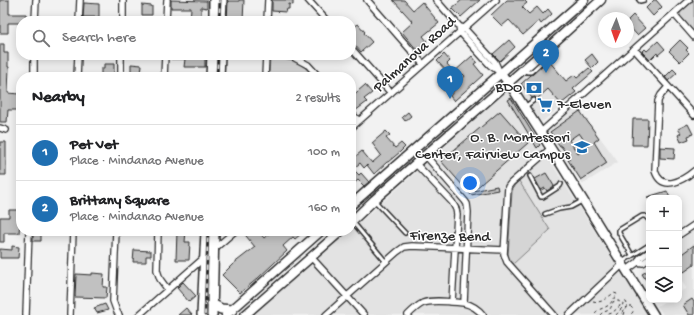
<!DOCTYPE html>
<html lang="en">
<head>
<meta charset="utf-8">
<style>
  :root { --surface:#fff; --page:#f2f2f2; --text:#202124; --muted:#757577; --line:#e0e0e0; --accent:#1f6fb2 }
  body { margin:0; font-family:"Gochi Hand",sans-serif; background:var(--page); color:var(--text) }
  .controls { position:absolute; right:12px; bottom:12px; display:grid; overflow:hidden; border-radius:8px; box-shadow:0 2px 10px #0003 }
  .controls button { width:36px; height:36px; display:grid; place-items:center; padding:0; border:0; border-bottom:1px solid var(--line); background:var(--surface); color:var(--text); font:20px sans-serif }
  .compass { position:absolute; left:598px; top:12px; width:36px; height:36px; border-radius:50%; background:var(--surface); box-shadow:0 2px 10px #0003; rotate:182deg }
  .you { position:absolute; left:470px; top:183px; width:14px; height:14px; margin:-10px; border:3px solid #fff; border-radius:50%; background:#1a73e8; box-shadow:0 0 0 6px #1a73e833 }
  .badge { display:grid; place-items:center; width:26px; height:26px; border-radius:50%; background:var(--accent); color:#fff; font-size:13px; font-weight:700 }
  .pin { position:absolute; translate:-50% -33px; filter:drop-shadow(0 1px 2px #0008) }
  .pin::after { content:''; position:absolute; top:21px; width:14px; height:12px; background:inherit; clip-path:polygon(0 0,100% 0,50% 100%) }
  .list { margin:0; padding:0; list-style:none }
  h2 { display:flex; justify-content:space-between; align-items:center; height:52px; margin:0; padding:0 16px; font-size:17px }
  h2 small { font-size:13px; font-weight:400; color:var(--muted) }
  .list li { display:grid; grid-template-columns:26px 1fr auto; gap:12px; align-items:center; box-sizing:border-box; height:56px; padding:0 16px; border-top:1px solid var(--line) }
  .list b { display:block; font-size:15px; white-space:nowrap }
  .list p { margin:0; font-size:13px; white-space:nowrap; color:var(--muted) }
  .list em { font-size:13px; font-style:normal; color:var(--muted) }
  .icon { flex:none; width:22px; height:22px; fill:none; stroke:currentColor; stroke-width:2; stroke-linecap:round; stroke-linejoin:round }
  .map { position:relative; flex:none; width:694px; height:315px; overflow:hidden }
  .search { position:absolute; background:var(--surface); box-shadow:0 2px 10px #0003; left:16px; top:16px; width:340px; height:44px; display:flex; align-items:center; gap:10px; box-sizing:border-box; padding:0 14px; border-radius:16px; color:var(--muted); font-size:15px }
  .panel { position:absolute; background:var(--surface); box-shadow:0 2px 10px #0003; left:16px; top:72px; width:340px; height:164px; border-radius:16px }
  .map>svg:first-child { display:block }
  .built { fill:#e3e3e3 }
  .green { fill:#d5d5d5; stroke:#808080 }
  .building { fill:#c1c1c1; stroke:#2b2b2b; fill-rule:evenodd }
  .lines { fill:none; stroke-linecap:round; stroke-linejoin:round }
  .service-casing { stroke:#2b2b2b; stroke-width:6 }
  .minor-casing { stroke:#2b2b2b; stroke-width:8 }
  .secondary-casing { stroke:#2b2b2b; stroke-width:11 }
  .primary-casing { stroke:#2b2b2b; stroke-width:12 }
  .path { stroke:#2b2b2b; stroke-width:1; stroke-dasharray:3 3; stroke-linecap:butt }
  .service { stroke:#fff; stroke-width:3 }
  .minor { stroke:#fff; stroke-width:5.5 }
  .secondary { stroke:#fff; stroke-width:8 }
  .primary { stroke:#fff; stroke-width:9 }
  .rail-casing { stroke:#2b2b2b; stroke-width:3 }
  .rail { stroke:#fff; stroke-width:1.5; stroke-dasharray:4.5; stroke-linecap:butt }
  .labels { text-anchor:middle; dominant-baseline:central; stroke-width:3; stroke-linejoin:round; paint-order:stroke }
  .street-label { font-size:15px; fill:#2b2b2b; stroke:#fff }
  .poi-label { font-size:15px; fill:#2b2b2b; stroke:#fff; text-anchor:end }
</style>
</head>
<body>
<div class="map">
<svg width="694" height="315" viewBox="0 0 694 315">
  <rect width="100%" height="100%" fill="#f2f2f2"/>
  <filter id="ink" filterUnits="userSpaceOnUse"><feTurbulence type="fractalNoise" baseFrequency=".025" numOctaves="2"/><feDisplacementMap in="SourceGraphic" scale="8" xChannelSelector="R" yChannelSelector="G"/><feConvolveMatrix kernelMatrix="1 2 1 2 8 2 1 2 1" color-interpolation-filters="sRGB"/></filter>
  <g filter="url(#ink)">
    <path class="built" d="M548 54 561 74 577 93 542 122 513 83Z
      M507 91 566 186 648 315H253L350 231H351V230Z
      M576 105 618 162 583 184 547 131Z
      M694 230V315H663L657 306 667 300H679V293L686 288 679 276V241Z"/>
    <path class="green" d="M693 0H694V32L680 16V12Z
      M270 56 293 59 308 70 314 77H269Z
      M519 181 550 230 513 264 509 259 508 256 512 192 514 186Z"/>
    <path class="building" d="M0 0H9V14H26V21H21V23H8V33H0Z
      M171 0 207 1V8L201 7V21H190L191 8H171Z
      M239 0H244L243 21H227L228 1H239Z
      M272 0H293V5L289 4V9H287L286 12 272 11Z
      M393 0H404L413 10 422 2 439 23 423 36 427 41 417 50 402 32 413 22Z
      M462 0H480L461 17 452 8Z
      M507 0H524L527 3 522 7 529 14 537 7 543 14 548 9 552 14 541 24 539 21 523 35 509 20 502 26 491 15Z
      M654 0H656L662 7 653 16 646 8Z
      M84 3 99 4V17H83Z
      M142 5 152 6V15H142Z
      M633 15 645 28 637 35 628 25V20Z
      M358 24 365 32 364 33 372 42 361 52 353 43 351 44V29Z
      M509 40 515 47 500 61 493 54Z
      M680 40 688 48 686 50 689 53 680 62 669 51Z
      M658 41 665 49 658 55 657 53 650 60 642 52 645 49 647 51Z
      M0 44H4V53H8V67H9L8 93 19 94V97H21V110H8L7 122H0Z
      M444 54 450 61 447 64 454 72 472 56 477 62 474 64 483 75 454 101 450 96 465 76 463 74 444 91 439 85 450 75 437 61Z
      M592 54 598 62 592 68 585 60Z
      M171 55H205V67H184L185 59H171Z
      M548 60 566 81 574 75 577 78 589 68 593 72 573 89 576 92 561 104 548 89 537 99 535 97 532 98 521 84 531 75 533 74Z
      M104 64H114V75H101V69H104Z
      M131 64 142 65 141 73 131 72Z
      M673 69 677 73 668 81 665 77Z
      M365 85 372 93 364 99 367 102 355 111 351 109V97Z
      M511 98 540 145 537 148 508 100Z
      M500 111 528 143 473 191 497 186 498 190 471 195 441 161Z
      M580 111 599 138 594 142 607 163 581 180 568 160 570 159 561 146H560L550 132ZM579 133 589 147 578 154 569 140Z
      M408 112 411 116 405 121 402 117Z
      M633 119H648L647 145H632Z
      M688 124 693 134 688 136 689 139 681 142 678 135 681 133 678 129Z
      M386 131 390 135 386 138 395 148 401 143 405 147 400 152 388 162H387L374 174 367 165 364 168 360 163 353 169 359 175 361 173 369 182 364 186 358 180 351 186V160L362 151 372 163 381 155 372 143Z
      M0 142H6V175H0Z
      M660 147 675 148 674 159 660 158Z
      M546 173 554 186 547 191 545 188 541 190 535 179Z
      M667 191 670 198H648L647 197Z
      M9 210H21L19 233H4V242H0V217H9Z
      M177 231H186L185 242H190L189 260H176Z
      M242 231H258L264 238 271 232 273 234 276 231H298L301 234 295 239 293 237 283 246 287 251 257 279 240 293 222 275 233 264 255 247Z
      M33 234H41V241H33Z
      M694 245V265L684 272 679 264V256Z
      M12 246 19 247 18 258H0V249L12 250Z
      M134 250 151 251V256H146V262H133Z
      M649 270V278L646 280 642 274Z
      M92 273 104 274 103 287H107L106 298 75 297 76 274 92 275Z
      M183 282 196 296 189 302 177 288Z
      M692 299 694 302V315H689L683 305Z
      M105 304 108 310 97 313 94 308Z
      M186 308 192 315H178Z"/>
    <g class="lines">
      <defs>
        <path id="service" d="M639 0 640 1 644 0
          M525 70 527 72H531L545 59
          M526 106 534 100
          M530 176 541 197H543L560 186 561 184
          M374 200 405 233
          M545 214 559 209 571 207 582 201
          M352 221 386 262
          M632 255 619 233V230L642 216H645L649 220
          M622 262 649 245"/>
        <path id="minor" d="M308 0 327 21
          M367 0 423 64
          M436 0 459 26 460 32 490 65 501 73
          M674 14 694 37
          M35 21 36 0
          M79 21 80 0
          M123 21V0
          M166 21 167 0
          M267 21 268 0
          M461 27 464 28 495 62 499 71
          M351 48 391 93
          M634 49 694 115
          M280 55 293 57 308 65 319 77
          M34 77V55
          M77 77 78 55
          M121 77V55
          M164 77 165 55
          M265 77 266 55
          M668 87 661 95 658 101 655 171C662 192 682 181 694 171
          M351 113 359 121
          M0 128 6 130
          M351 128 496 0
          M541 132 689 0
          M551 148 511 183 508 187 504 254 507 262 554 315
          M426 156 465 201 467 204 468 212 464 303
          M416 164 452 202 456 209 457 214 452 302
          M116 231 113 301 117 312 119 315
          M158 231 157 270 160 279 168 290
          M679 235 694 225
          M213 250 235 231
          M311 257 364 315
          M638 262 640 258 649 252
          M627 270 638 262 643 263 649 259
          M26 315 29 231
          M70 315 73 231
          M139 315 205 257
          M326 315 397 252 404 247 412 246 504 250
          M408 315C412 311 417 306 423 303 433 299 452 302 464 303 472 305 478 309 483 315
          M569 315 623 264"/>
        <path id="secondary" d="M501 73 514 91 557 158 654 315
          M351 205 584 0
          M351 222 374 200 541 54 601 0
          M226 315 321 231
          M245 315 341 231"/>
        <path id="primary" d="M214 21V0
          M221 21 222 0
          M211 77 212 55
          M219 77 220 55
          M212 304 221 309 232 310
          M202 315 206 231
          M212 315 214 231"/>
      </defs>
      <use href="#service" class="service-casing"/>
      <use href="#minor" class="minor-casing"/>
      <use href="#secondary" class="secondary-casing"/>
      <use href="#primary" class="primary-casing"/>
      <path class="path" d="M593 301 598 302 602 301 614 293 617 294V296C613 299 613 300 610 304 605 309 597 308 594 315
        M600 315C603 311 607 312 610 309 612 306 612 303 614 301H619L620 306 612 313 606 315
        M616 315 622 308 623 303 624 301 626 302 628 306 623 311 621 315
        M624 315C625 311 626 307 630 306L633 309V312L630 315"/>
      <use href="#service" class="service"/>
      <use href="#minor" class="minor"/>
      <use href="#secondary" class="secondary"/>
      <use href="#primary" class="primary"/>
      <defs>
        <path id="rail" d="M219 21 220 0
          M217 77 218 55
          M205 315 208 231"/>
      </defs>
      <use href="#rail" class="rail-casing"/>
      <use href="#rail" class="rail"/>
    </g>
  </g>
  <defs>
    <symbol id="bank-bare" viewBox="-9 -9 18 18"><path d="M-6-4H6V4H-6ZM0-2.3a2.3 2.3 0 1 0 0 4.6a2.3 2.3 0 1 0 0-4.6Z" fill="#1f6fb2" stroke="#fff" stroke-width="2.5" paint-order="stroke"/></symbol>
    <symbol id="supermarket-bare" viewBox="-9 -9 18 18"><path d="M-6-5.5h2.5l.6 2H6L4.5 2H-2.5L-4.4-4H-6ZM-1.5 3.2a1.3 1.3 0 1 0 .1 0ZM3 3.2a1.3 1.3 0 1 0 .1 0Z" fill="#1f6fb2" stroke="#fff" stroke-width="2.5" paint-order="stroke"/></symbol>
    <symbol id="school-bare" viewBox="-9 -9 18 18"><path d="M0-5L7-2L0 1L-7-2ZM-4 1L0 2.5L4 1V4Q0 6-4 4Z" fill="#1f6fb2" stroke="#fff" stroke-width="2.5" paint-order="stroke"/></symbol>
  </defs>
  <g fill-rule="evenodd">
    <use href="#bank-bare" x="523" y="77" width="22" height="22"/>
    <use href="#supermarket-bare" x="534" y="94" width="22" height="22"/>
    <use href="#school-bare" x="571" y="136" width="22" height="22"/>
  </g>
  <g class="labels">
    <g class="street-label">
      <text transform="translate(415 55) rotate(-42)">Palmanova Road</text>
      <text transform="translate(450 237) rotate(1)">Firenze Bend</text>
    </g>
    <g class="poi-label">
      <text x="522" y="88">BDO</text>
      <text x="557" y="105" text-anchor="start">7-Eleven</text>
      <text x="570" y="138">O. B. Montessori<tspan x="570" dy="17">Center, Fairview Campus</tspan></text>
    </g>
  </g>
</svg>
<div class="controls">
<button>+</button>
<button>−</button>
<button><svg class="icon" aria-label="layers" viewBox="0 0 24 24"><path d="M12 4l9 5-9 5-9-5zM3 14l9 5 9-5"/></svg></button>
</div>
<svg class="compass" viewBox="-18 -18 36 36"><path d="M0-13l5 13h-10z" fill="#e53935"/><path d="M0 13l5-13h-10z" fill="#757577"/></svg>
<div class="you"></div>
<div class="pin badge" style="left:450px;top:99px">1</div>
<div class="pin badge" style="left:546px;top:73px">2</div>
<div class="search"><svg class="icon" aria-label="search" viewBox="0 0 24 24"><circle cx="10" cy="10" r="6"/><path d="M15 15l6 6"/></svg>Search here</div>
<section class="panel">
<h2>Nearby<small>2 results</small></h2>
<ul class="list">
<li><span class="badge">1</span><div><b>Pet Vet</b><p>Place · Mindanao Avenue</p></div><em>100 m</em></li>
<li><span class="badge">2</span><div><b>Brittany Square</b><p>Place · Mindanao Avenue</p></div><em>160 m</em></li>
</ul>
</section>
</div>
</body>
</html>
